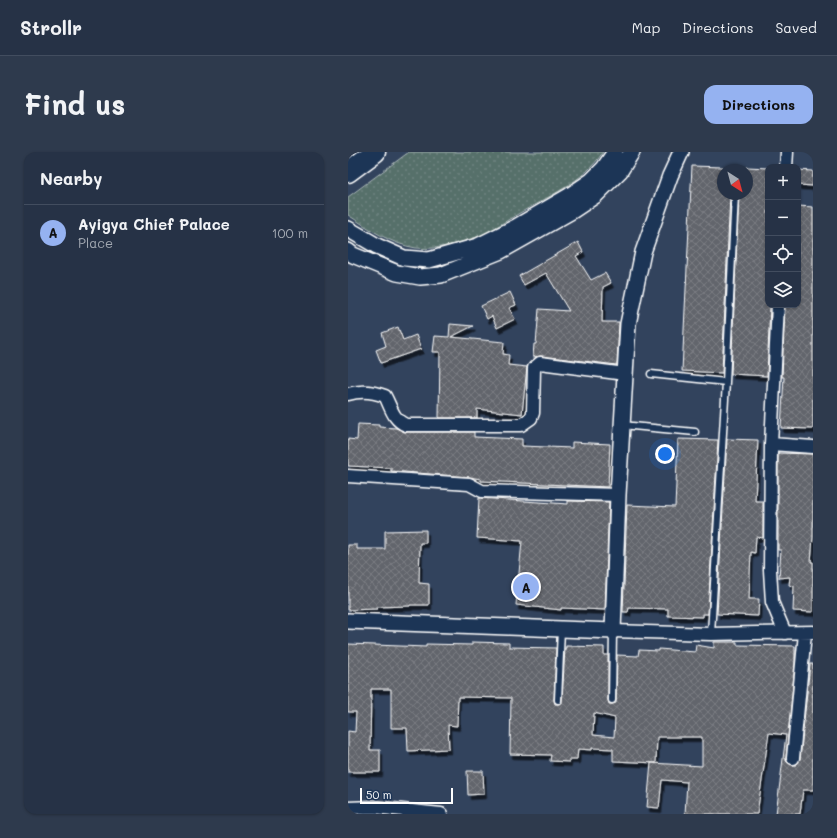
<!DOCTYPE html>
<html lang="en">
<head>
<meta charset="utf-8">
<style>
  :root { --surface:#263246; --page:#2e3a4d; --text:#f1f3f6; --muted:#a4aab3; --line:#424d5f; --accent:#95b2f1 }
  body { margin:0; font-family:Mali,sans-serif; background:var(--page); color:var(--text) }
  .controls { position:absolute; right:12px; top:12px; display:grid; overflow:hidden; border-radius:8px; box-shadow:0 1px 3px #0004 }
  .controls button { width:36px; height:36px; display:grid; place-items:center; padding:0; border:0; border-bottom:1px solid var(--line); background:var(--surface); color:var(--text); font:20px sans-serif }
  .compass { position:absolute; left:369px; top:12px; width:36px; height:36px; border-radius:50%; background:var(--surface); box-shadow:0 1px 3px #0004; rotate:144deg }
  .scale { position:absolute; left:12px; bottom:10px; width:93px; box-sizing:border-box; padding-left:4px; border:2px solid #fff; border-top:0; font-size:11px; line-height:14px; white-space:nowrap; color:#fff; -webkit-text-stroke:3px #1d3557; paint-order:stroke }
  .you { position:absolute; left:317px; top:302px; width:14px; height:14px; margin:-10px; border:3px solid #fff; border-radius:50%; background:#1a73e8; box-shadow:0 0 0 6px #1a73e833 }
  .badge { display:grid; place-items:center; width:26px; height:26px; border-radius:50%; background:var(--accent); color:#111; font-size:13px; font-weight:700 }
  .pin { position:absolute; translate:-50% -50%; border:2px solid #fff; box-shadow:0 1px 4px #0006 }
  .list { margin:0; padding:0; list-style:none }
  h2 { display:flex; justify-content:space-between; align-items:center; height:52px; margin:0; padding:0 16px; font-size:17px }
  h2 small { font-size:13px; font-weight:400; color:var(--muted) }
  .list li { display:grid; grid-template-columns:26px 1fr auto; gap:12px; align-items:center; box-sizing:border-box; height:56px; padding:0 16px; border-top:1px solid var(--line) }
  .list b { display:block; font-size:15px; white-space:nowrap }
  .list p { margin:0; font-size:13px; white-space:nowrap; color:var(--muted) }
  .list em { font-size:13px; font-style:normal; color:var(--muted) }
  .icon { flex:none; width:22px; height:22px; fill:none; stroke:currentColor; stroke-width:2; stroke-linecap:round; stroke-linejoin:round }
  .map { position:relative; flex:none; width:465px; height:662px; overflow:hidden; border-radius:12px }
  header { display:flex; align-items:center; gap:24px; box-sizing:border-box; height:56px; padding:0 20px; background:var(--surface); border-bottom:1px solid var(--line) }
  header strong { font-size:19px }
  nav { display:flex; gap:22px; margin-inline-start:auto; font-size:14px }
  .intro { display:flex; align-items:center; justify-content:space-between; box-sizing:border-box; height:96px; padding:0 24px }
  h1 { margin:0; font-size:28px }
  .button { padding:10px 18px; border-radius:12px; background:var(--accent); color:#111; font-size:14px; font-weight:700 }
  main { display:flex; gap:24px; padding:0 24px }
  aside { flex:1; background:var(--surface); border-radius:12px; box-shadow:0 1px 3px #0004 }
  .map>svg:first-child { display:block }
  .grass { fill:url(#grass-dots); stroke:#aab7b5 }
  .building { fill:url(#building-cross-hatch); stroke:#fff; fill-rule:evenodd; filter:url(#shadow) }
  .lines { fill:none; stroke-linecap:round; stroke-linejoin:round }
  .service-casing { stroke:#fff; stroke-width:9 }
  .minor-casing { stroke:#fff; stroke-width:15 }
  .tertiary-casing { stroke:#fff; stroke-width:18 }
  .trunk-casing { stroke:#fff; stroke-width:23 }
  .service { stroke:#1d3557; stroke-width:6 }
  .minor { stroke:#1d3557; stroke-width:12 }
  .tertiary { stroke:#1d3557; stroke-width:15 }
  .trunk { stroke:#1d3557; stroke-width:20 }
</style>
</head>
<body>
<header>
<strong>Strollr</strong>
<nav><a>Map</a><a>Directions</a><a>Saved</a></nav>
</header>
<div class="intro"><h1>Find us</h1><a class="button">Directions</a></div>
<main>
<aside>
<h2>Nearby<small></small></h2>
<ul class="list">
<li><span class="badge">A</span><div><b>Ayigya Chief Palace</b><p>Place</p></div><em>100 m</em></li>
</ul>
</aside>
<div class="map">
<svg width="465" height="662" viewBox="0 0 465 662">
  <defs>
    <pattern id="grass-dots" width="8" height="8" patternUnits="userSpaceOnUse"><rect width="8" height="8" fill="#566f6b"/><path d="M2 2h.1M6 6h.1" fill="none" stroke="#6f8581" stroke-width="1.8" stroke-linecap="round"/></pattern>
    <pattern id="building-cross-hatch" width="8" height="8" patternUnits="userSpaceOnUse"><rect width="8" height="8" fill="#62656c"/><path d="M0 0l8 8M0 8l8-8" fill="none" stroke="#7a7c82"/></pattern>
    <filter id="shadow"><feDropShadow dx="2.5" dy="4.5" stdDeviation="0" flood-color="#0009"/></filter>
  </defs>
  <rect width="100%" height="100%" fill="#32435d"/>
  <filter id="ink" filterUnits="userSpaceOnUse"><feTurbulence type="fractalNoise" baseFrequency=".025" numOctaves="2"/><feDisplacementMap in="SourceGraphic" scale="8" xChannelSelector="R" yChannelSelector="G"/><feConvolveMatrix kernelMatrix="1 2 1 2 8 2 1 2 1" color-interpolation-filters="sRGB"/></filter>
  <g filter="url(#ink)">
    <path class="grass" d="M61 0H255C236 30 199 45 170 62 156 70 137 83 121 88 104 93 86 98 68 96 42 92 22 77 0 63V45Z"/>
    <path class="building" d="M344 14 375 15V42H382L374 221 334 219Z
      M399 15 420 16V153H422L419 224 383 222 391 42H399Z
      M450 18 465 19V34L450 33Z
      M450 54 465 55V277L433 276 436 225H434L437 153H450Z
      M230 90 235 100 228 104 243 128 257 121 263 131 255 135 254 170H271L269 213 193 204 185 205 186 192H188L191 157 221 159 198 121 176 133 171 124Z
      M162 140 168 153 161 156 167 167 149 176 144 164 139 167 133 154Z
      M102 172 125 174 103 185 156 190 155 202 161 203 160 213 179 215 174 262 129 257V266H91L92 200H85L87 184 101 185Z
      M50 175 55 188 68 183 73 197 33 211 28 198 38 194 34 181Z
      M10 272 31 273V275L48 276 58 280H126V285L174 287V294L224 296V290L262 292 260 335 133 329V327L121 325 43 319V316L0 314V287L9 288Z
      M330 287 370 288 360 462H355V465L320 464V457L281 456 280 460H275L279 353 327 355Z
      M379 287 410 288 407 349H415V386L408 385 407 401 403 400 401 447H411L410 464 369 462Z
      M430 301 465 302V385L463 410H465V460L445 459 446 434 441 433 442 425 431 426 433 398H430Z
      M131 346 220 352V349L261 350 257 458 213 456V458L168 453 174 389 129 386Z
      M78 378V391H72L71 431 81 432V453H62V454L28 455 29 457 0 458V393H9V397H37V379Z
      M124 490 161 491V495L208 496 206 548 207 552H210L214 551V548L217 496H218V494L256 495V503H260V548L261 552H264L268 551V548L269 503 290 504 291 498 311 499V497L347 500 348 493 366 496V490H389V493L447 494V511L438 606V609L444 613H448L452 607 462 512H465V638H455L452 662H428L438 583 421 581 409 662H337L339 630 314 628 311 656 299 655 303 611 354 614V585H309L308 611 265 609V597L244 596V598L230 597 229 607H221V610L202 609 203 603 162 602 163 546 110 545 109 574 100 573 101 597 60 599 59 576H43V537H23L22 598H32V620H0V579L7 580 8 560H0V492L78 495V492L124 493ZM246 561 267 566 266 585 245 583Z
      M119 619H135L136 642 120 643Z"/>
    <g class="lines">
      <defs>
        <path id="service" d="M303 222 378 230
          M274 273 347 280
          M363 482 378 230 387 42
          M210 548 213 477
          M264 548 265 479"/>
        <path id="minor" d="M438 15 439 0
          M430 153 423 292 422 418 424 450 437 481
          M0 242C13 238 24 239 37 244 43 255 45 268 58 273H173L183 266 185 261 186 216 192 211 277 222
          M423 292 465 295
          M0 324 121 332 134 339 270 343
          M265 479 363 482 465 480
          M445 606 457 481
          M0 656 25 655 93 662"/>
        <path id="tertiary" d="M0 77 29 94 56 106 81 108 130 94 168 75 221 44 243 29 256 16 267 0
          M0 99 5 103 49 121 72 125 93 123 153 99 224 59 248 43 272 19 284 0
          M0 469 265 479 270 343 280 172 295 100 322 24 333 0"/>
        <path id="trunk" d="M0 20 27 0"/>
      </defs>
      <use href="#service" class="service-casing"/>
      <use href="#minor" class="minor-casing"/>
      <use href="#tertiary" class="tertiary-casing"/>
      <use href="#trunk" class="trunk-casing"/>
      <use href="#service" class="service"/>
      <use href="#minor" class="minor"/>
      <use href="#tertiary" class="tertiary"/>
      <use href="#trunk" class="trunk"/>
    </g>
  </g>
</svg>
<div class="controls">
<button>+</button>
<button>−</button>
<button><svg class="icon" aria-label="locate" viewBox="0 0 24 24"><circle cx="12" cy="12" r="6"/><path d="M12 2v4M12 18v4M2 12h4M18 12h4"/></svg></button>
<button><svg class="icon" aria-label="layers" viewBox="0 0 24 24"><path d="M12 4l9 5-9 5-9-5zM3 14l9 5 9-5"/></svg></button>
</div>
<svg class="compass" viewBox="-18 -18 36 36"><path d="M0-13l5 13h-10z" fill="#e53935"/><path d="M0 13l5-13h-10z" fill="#a4aab3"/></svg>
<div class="scale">50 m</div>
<div class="you"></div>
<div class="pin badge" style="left:178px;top:435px">A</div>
</div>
</main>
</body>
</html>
